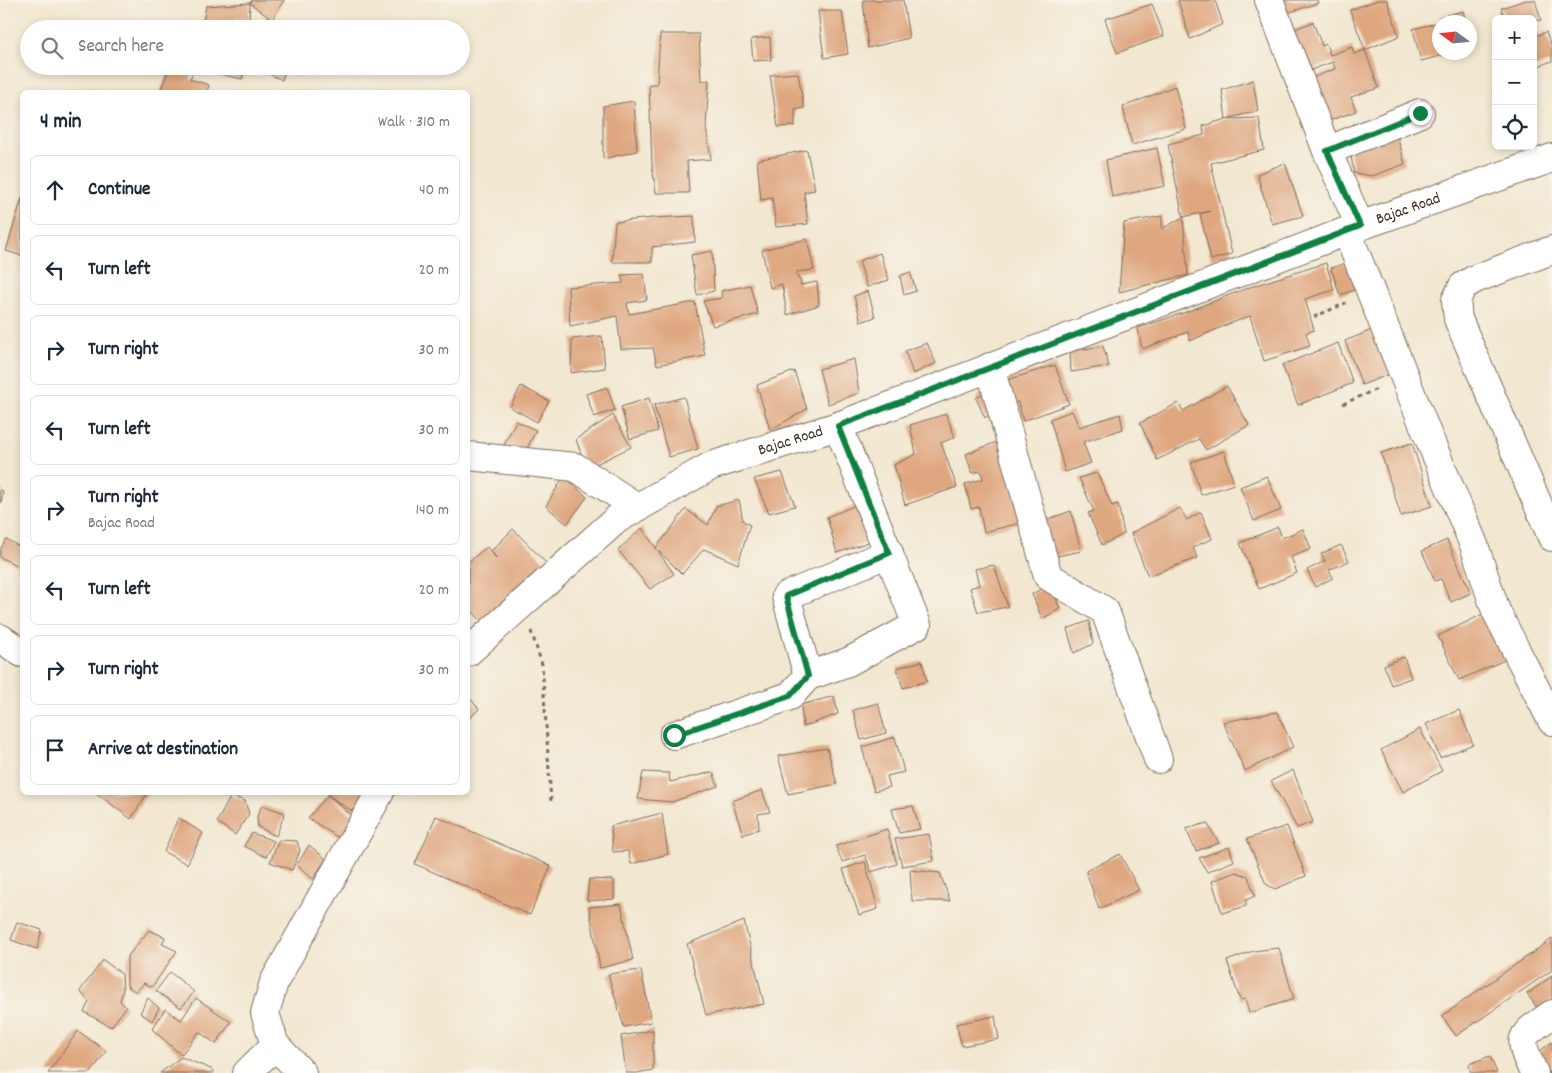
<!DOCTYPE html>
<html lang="en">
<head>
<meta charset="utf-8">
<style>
  :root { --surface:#fff; --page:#f2f2f3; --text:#1f2937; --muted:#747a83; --line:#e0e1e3 }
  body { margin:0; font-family:Dekko,sans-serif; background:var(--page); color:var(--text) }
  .controls { position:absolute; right:15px; top:15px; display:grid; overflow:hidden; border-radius:8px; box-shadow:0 2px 8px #0003 }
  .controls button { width:45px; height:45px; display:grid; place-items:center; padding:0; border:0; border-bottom:1px solid var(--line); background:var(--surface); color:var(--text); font:25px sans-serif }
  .compass { position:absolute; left:1432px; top:15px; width:45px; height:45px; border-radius:50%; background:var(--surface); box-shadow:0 2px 8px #0003; rotate:285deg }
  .stop { position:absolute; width:15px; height:15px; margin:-11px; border:4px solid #0b8043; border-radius:50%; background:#fff }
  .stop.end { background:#0b8043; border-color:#fff; box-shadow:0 1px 5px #0008 }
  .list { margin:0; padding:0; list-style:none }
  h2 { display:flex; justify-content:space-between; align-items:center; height:65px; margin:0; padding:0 20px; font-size:21px }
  h2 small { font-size:16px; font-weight:400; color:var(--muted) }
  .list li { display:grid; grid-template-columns:32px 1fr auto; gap:15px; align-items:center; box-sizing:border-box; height:70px; margin:0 10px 10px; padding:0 10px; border:1px solid var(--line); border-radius:8px }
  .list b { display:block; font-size:19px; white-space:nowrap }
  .list p { margin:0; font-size:16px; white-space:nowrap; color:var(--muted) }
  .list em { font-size:16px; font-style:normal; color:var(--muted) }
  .icon { flex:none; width:28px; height:28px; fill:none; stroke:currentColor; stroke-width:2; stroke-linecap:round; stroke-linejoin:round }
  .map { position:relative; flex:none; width:1552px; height:1073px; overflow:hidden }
  .search { position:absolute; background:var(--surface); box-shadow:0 2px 8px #0003; left:20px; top:20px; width:450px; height:55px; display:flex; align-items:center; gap:12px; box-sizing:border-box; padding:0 18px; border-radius:28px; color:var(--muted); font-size:19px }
  .panel { position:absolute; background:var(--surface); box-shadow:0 2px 8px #0003; left:20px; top:90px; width:450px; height:705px; border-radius:8px }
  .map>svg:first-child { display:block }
  .building { fill:#dfa780 }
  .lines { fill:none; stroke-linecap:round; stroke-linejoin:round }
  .street-casing { stroke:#7b6c5c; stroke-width:30 }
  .secondary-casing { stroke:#7b6c5c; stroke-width:30 }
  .path { stroke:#7b6c5c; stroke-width:3; stroke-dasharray:4 4; stroke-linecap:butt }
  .street { stroke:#fff; stroke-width:28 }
  .secondary { stroke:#fff; stroke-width:28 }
  .route { stroke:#0b8043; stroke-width:6 }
  .labels { text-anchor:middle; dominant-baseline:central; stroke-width:5; stroke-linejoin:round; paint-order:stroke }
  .street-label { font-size:16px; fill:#3b2a1e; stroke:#f7f3e8 }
</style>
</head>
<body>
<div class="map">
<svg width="1552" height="1073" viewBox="0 0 1552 1073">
  <rect width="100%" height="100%" fill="#f7f3e8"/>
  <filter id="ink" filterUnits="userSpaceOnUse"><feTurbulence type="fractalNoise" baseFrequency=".02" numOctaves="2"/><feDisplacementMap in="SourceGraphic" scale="10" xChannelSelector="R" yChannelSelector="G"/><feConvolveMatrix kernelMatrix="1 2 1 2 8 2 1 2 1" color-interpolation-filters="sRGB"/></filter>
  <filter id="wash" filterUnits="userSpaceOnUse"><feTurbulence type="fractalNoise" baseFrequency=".0096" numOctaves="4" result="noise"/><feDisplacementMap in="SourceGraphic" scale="20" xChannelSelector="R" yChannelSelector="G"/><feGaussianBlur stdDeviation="1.12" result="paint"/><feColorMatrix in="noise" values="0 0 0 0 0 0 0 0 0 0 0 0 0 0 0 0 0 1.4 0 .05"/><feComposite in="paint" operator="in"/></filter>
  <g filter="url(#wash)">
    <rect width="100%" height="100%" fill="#f2e7d0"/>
    <g id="blocks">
      <path class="building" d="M252 0H284L272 20 250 3Z
        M863 0H903L909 38 868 48Z
        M1178 0H1215L1223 24 1190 39Z
        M1276 0H1317L1318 3 1281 15Z
        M1378 0H1387L1399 36 1365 50 1379 88 1351 97 1356 111 1320 124 1304 81 1335 69 1333 62 1308 71 1287 32 1313 22 1322 46 1326 44 1330 55 1352 47 1354 54 1365 50 1350 10Z
        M1526 0H1535L1541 20 1533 21V19H1505L1501 8Z
        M250 3 249 20 236 18V29L202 27 206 6Z
        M1152 4 1164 36 1117 53 1105 19Z
        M818 11H842L848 54 824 58Z
        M1463 11 1466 22H1442L1440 17Z
        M1436 23 1440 37V52H1444V55L1421 61 1413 29Z
        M1533 29 1536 36 1546 32 1552 47V61L1533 68Z
        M660 34H699L701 81 709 80 706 127 711 159 687 161 689 193H656L652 165 649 84H657Z
        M770 37 771 60 753 61 751 39Z
        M170 66H195L190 79 209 85 207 92H160Z
        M217 66H245L242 79 215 73Z
        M252 66H287L282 80Z
        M798 73 804 108 795 110V126L778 127 770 75Z
        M1253 80 1258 111 1226 119 1222 90Z
        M1175 86 1186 129 1132 145 1123 107Z
        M634 101 637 151 603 159V106Z
        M1259 118 1264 150 1211 163 1232 254 1211 260 1200 214 1210 211 1183 217 1168 144 1204 135 1203 126 1226 119Z
        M1397 135 1405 164 1372 176 1354 173 1350 150Z
        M1157 148 1165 186 1112 197 1106 160Z
        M807 150 815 190 804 192 808 224 776 227 772 198 761 200 757 160Z
        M1285 163 1303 216 1272 224 1257 174Z
        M22 198V256L6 251Z
        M694 216 695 242 652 247V262H612L615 222 652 218Z
        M1162 216V229L1183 217 1188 275 1119 292 1124 223Z
        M807 239 814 270 796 272 798 279H800L801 285 817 282 819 305 787 315 782 284 770 288 762 250Z
        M712 251 714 291 697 295 691 255Z
        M880 253 889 280 867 287 859 261Z
        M1351 261 1360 288 1340 295 1331 268Z
        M1326 263 1334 290 1305 299 1314 330 1306 333 1310 346 1264 361 1250 316 1226 325 1190 341 1188 332 1142 349 1138 328 1186 312 1250 287Z
        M910 272 916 291 904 295 900 276Z
        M644 274 647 300 627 303 629 314 695 302 705 356 657 365 653 348 621 349 617 316 570 326 568 287 623 283 621 275Z
        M750 285 758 314 713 326 703 301 722 298 721 291Z
        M868 291 875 317 861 322 854 296Z
        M1374 329 1392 373 1362 385 1345 341Z
        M602 336 605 368 571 373 572 339Z
        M927 343 936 363 913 374 905 351Z
        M1338 343 1353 383 1298 405 1282 365Z
        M1103 346 1109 366 1071 372 1070 351Z
        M854 359 859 393 828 404 819 369Z
        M1055 365 1069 404 1023 421 1018 402 1010 403 1004 381Z
        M794 371 807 409 770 430 757 385Z
        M521 386 549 401 537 422 510 407Z
        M1227 386 1249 425 1206 450 1199 439 1157 460 1140 423 1178 403 1183 411Z
        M607 387 615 410 594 417 586 394Z
        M986 391 995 409 985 418 976 398Z
        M684 397 698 449 669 457 654 405Z
        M649 398 658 431 630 439 621 407Z
        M1072 411 1079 427 1120 414 1123 429 1083 442 1091 463 1065 472 1050 419Z
        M946 414 955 437 941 443 957 487 905 505 894 465 916 454 910 425Z
        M613 415 631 447 586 469 576 439Z
        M516 421 536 430 523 457 503 447Z
        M999 441 1024 522 984 532 979 507 971 509 965 484 983 479 981 471 972 473 966 454Z
        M1412 443 1432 506 1401 516 1381 453Z
        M1224 451 1234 484 1201 495 1191 462Z
        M782 472 795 506 769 513 754 479Z
        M1097 473 1112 506 1118 504 1124 534 1102 545 1088 513 1094 511 1079 478Z
        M564 476 587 497 567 524 546 506Z
        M1267 476 1281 510 1254 521 1240 487Z
        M0 490 3 491 1 503 0 502Z
        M739 500 743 521 750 525 738 564 704 549 682 574 656 548 686 509 708 525 716 506Z
        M861 503 871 541 837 553 827 517Z
        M1180 508 1187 520 1201 512 1212 539 1193 547 1197 558 1148 576 1131 533Z
        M1071 511 1081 551 1048 558 1040 522Z
        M1278 527 1282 538 1303 529 1311 549 1291 557 1297 573 1259 589 1240 543Z
        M642 528 674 574 650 589 618 550Z
        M513 529 549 566 524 590 520 586 482 622 473 612 468 616V571L469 570 468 562 487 547 497 559 491 551Z
        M6 539 22 548V568L0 557V550Z
        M1447 540 1471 593 1451 602 1441 579 1435 581 1422 551Z
        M1341 545 1349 561 1329 570 1333 578 1315 587 1307 570 1325 561 1321 554Z
        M994 565 1008 607 978 612 970 588 979 585 975 569Z
        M1051 584 1060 609 1042 619 1032 594Z
        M1485 613 1507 659 1459 680 1438 636Z
        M1089 621 1093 644 1074 653 1067 629Z
        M1404 657 1411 678 1391 685 1384 665Z
        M922 661 927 681 903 688 897 668Z
        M468 696 479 709 468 720Z
        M834 696 838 714 803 727 801 705Z
        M878 703 886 733 861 740 853 710Z
        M1459 710 1473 744 1440 758 1426 724Z
        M1277 712 1293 747 1245 771 1223 722Z
        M1420 729 1442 771 1403 792 1381 750Z
        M895 737 904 772 887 776 890 787 874 791 862 747Z
        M827 748 837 784 788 794 778 756Z
        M1293 770 1313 822 1297 828 1271 781Z
        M643 772 669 773 670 782 713 772 718 786 672 802 638 799Z
        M762 790 770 812 758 814 759 829 743 835 732 801Z
        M95 792H148L131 819Z
        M330 792H367L352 811 328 795 360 822 342 840 308 818 328 795Z
        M231 796 245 801 249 814 235 835 217 822Z
        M262 805 285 813 276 836 258 827 257 816Z
        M913 806 920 829 899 833 892 809Z
        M662 813 668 854 631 864 628 851 613 852 611 826Z
        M436 816 551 866 530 915 415 864Z
        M178 818 203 833 187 864 164 852Z
        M1207 823 1219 843 1196 851 1186 829Z
        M1287 826 1306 876 1275 889 1266 884 1247 839Z
        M887 829 897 864 871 872 865 855 842 862 836 846Z
        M252 833 274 841 266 857 244 846Z
        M929 834 934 861 902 866 895 839Z
        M279 840 297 841 300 851 292 870 270 862Z
        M309 845 326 859 313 879 297 865Z
        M1229 847 1234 861 1207 872 1199 858Z
        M1120 854 1139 890 1099 909 1086 871Z
        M865 862 878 909 859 915 843 869Z
        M910 870 940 873 950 901H912Z
        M1236 872 1248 876 1255 896 1246 900V906L1222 913 1212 881Z
        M589 879 614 880V899L587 901Z
        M621 904 633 960 600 968 589 907Z
        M744 921 764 1004 706 1015 687 944Z
        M17 922 42 930 37 949 11 940Z
        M149 930 165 937 162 944 177 951 152 987 144 983 136 992 127 986V957Z
        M1552 939V970L1456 1036 1442 1016Z
        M1279 948 1294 999 1249 1013 1245 999 1240 1000 1227 961 1253 951Z
        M103 960 122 974 123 990 120 1001 126 1007 111 1027 84 1012 89 1002 80 991Z
        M641 970 651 1022 624 1027 608 974Z
        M170 972 194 992 181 1008 156 991Z
        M1552 976V999L1538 1009 1527 994Z
        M148 998 159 1008 152 1021 140 1013Z
        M196 998 231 1022 216 1044 199 1032 181 1055 152 1029 165 1009 181 1020Z
        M995 1016 999 1039 962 1046 956 1024Z
        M653 1030V1070L637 1073H626L621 1036Z
        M78 1031 106 1051 91 1073H48Z
        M1552 1042V1073H1544L1536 1054Z
        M1490 1056 1497 1073H1471L1469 1064Z
        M181 1057 211 1069 214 1073H160Z"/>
    </g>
  </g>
  <g filter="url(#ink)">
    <use href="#blocks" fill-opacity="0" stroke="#7b6c5c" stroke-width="1"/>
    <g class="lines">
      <defs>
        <path id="street" d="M1269 0 1327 151 1360 226
          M1327 151 1420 113
          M1347 232 1426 431 1474 545 1496 611 1552 721
          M1552 250 1475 279 1463 286 1456 300 1458 319 1552 537
          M990 367 1048 576 1105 611 1158 759
          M468 456 575 467 637 507
          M808 676 786 596 889 553
          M674 735 790 696 808 676 848 662 917 625 838 426
          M247 1073 275 1045
          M302 1073 275 1045 265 1013 274 982 380 792
          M1534 1073C1516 1035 1520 1037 1552 1014"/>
        <g id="secondary">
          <path d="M0 638 22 653"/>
          <path id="s1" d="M468 652 617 519 711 466 838 426 1360 226 1552 158"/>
        </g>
      </defs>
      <use href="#street" class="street-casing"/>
      <use href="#secondary" class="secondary-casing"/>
      <path class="path" d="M1314 317 1346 303
        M1343 404 1379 388
        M531 631 542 664 551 801"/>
      <use href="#street" class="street"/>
      <use href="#secondary" class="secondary"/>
    </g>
  </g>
  <g class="lines" filter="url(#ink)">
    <path class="route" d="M674 735 790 696 808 676 786 596 889 553 838 426 1360 226 1327 151 1420 113"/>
  </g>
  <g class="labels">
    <g class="street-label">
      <text stroke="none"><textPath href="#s1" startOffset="1051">Bajac Road</textPath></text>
      <text stroke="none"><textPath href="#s1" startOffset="391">Bajac Road</textPath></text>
    </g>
  </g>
</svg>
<div class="controls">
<button>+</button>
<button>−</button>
<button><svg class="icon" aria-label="locate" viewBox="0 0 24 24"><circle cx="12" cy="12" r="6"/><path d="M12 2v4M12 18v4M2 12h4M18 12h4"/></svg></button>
</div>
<svg class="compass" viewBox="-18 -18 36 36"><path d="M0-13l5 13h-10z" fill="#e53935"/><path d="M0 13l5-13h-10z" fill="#747a83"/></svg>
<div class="stop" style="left:674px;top:735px"></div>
<div class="stop end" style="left:1420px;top:113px"></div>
<div class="search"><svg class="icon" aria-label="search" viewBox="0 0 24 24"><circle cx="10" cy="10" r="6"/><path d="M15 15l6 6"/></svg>Search here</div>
<section class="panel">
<h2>4 min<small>Walk · 310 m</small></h2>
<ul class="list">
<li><svg class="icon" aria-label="ahead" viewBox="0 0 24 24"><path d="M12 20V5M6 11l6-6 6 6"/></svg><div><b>Continue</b></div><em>40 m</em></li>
<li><svg class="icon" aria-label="left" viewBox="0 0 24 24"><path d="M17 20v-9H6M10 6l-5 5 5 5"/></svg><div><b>Turn left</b></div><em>20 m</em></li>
<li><svg class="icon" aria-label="right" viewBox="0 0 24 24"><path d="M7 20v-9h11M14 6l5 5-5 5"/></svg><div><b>Turn right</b></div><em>30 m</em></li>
<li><svg class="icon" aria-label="left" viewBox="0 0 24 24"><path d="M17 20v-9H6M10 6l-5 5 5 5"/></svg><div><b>Turn left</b></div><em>30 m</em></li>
<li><svg class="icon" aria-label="right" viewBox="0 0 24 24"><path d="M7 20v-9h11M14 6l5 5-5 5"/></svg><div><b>Turn right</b><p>Bajac Road</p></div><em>140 m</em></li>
<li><svg class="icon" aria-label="left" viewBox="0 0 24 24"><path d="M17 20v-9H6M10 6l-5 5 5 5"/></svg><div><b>Turn left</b></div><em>20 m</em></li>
<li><svg class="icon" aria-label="right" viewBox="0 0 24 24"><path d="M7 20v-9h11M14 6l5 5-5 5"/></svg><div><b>Turn right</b></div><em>30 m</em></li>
<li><svg class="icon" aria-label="arrive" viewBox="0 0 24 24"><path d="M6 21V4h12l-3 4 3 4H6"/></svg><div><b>Arrive at destination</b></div></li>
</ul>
</section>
</div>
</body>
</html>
